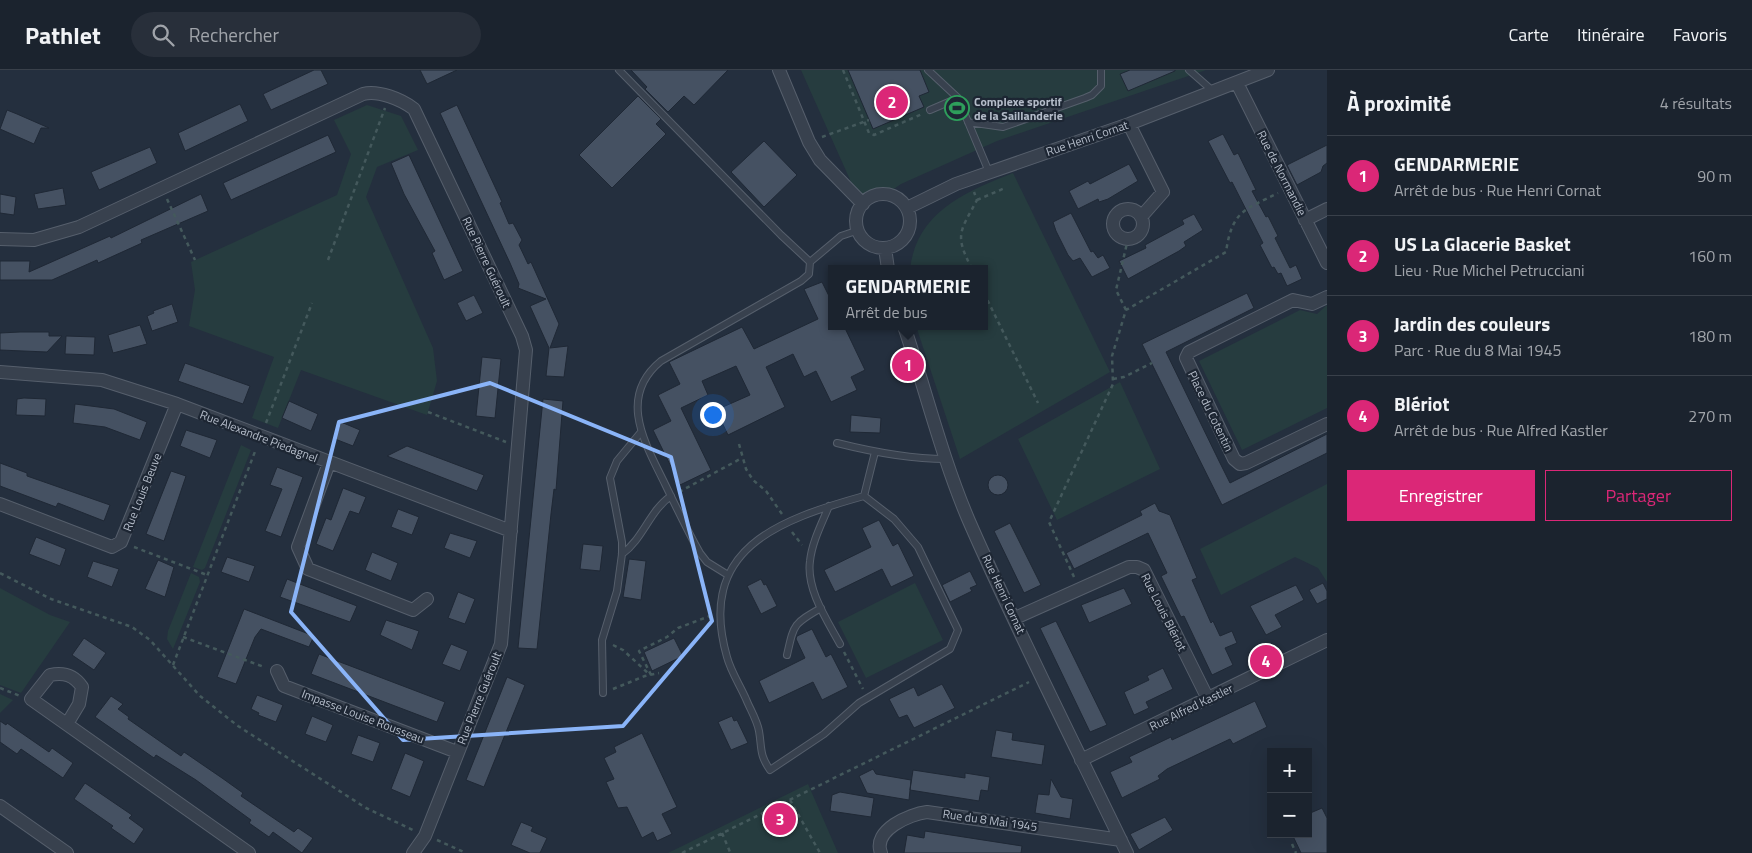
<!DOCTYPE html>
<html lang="fr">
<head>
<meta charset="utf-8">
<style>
  :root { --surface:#1b232e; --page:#282f3a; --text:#f1f3f6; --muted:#a0a4aa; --line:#39404a; --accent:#db2777 }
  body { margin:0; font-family:"Titillium Web",sans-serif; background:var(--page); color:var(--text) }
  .controls { position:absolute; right:15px; bottom:15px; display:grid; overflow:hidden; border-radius:0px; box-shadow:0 5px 20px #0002 }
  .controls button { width:45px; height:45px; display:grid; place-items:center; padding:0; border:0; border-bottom:1px solid var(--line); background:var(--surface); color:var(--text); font:25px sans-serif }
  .you { position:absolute; left:712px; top:344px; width:18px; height:18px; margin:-12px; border:4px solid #fff; border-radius:50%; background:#1a73e8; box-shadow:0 0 0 8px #1a73e833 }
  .badge { display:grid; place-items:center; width:32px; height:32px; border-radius:50%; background:var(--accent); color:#fff; font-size:16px; font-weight:700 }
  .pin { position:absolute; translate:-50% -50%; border:2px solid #fff; box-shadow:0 1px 5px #0006 }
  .popup { position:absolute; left:828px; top:195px; width:160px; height:65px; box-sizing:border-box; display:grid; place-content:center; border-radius:0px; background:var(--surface); filter:drop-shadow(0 1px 4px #0005); font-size:16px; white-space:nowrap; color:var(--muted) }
  .popup b { font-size:19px; color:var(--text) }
  .popup::after { content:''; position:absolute; left:50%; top:100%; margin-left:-10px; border:10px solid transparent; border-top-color:var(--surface) }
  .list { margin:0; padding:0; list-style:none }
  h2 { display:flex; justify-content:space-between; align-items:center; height:65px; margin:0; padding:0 20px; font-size:21px }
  h2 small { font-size:16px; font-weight:400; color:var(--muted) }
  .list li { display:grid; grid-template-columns:32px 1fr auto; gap:15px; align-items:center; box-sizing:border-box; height:80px; padding:0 20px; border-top:1px solid var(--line) }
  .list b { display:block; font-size:19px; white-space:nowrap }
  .list p { margin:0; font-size:16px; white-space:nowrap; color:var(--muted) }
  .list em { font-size:16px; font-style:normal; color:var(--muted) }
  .actions { display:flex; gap:10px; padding:15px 20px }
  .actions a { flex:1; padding:11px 0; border:1px solid var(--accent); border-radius:0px; text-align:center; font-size:18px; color:var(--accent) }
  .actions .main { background:var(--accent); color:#fff }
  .icon { flex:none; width:28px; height:28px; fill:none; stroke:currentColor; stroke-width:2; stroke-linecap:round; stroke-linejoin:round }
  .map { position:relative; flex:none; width:1327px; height:783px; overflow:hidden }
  header { display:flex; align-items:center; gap:30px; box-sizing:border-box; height:70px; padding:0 25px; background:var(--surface); border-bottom:1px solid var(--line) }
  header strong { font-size:24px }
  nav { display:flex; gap:28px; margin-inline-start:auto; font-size:18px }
  .search { width:350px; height:45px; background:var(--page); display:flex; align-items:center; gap:12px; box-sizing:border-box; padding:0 18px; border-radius:28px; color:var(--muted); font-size:19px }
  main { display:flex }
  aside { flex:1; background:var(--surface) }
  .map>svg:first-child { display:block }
  .green { fill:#263c3f }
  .building { fill:#455162; stroke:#1f2835 }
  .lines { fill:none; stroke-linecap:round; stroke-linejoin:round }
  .service-casing { stroke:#565f6c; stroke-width:8 }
  .minor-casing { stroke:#565f6c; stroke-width:14 }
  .path { stroke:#44595c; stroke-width:2.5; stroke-dasharray:4 4; stroke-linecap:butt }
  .service { stroke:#38414e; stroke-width:6 }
  .minor { stroke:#38414e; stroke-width:12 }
  .marked { fill:none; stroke:#8ab4f8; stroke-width:4; stroke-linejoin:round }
  .labels { text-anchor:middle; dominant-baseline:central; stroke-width:4.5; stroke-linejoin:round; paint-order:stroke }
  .poi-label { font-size:12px; font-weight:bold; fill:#b4bcc9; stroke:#1d2633; text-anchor:start }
  .street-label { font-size:12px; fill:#b4bcc9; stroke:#1d2633 }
</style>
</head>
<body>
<header>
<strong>Pathlet</strong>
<div class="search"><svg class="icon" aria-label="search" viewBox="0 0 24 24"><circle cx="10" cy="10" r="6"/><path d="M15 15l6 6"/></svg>Rechercher</div>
<nav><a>Carte</a><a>Itinéraire</a><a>Favoris</a></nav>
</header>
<main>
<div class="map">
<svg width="1327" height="783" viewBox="0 0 1327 783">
  <rect width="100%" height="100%" fill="#242f3e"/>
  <path class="green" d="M801 0H1206L997 71 901 114 882 127 862 128 851 112Z
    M367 35 401 46 418 80 377 97 366 127 433 278 437 311 427 345 301 300 278 358 252 348 274 287 189 256 195 220 191 192 337 125 351 84 334 50Z
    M1013 103 1110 302 960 389 916 256H984V199H910C917 141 966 122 1013 103Z
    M1327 235V338L1242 380 1199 291 1300 240 1317 244Z
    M1120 312 1160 399 1057 450 1018 369Z
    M241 375 251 380 205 498 202 500 193 497Z
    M1327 414V512L1318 498 1295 487 1221 525 1200 479Z
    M191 503 199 507 200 512 173 579 167 569 168 561Z
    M915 513 943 570 866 608 838 552Z
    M0 518 50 545 70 552 21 623 0 615Z
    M0 624 13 630 0 643Z
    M808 714 838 783H668Z"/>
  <path class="building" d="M314 0H321L328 14 271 40 263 24Z
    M420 0H457L427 14Z
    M631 0H728L694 35 684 26 668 42 645 19 647 17Z
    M848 0H920L929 22 919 26 924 37 873 59Z
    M1130 0H1175V1L1128 21 1120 4Z
    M638 26 661 49 656 54 666 64 612 118 579 85Z
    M240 34 248 51 185 81 178 63Z
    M457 35 502 132 500 133 509 154 513 153 522 170 519 175 528 194 531 192 559 254 550 278 568 276 564 307 546 306 549 278 530 236 546 229 518 218 519 214 510 193 440 43Z
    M7 40 17 44 49 58H41L34 74 25 70 0 59Z
    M1223 64 1234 85 1238 83 1256 120 1252 121 1266 147 1268 146 1278 166 1275 168 1290 198 1296 195 1302 209 1287 216 1281 203 1278 204 1274 197 1272 198 1260 175 1263 173 1232 112 1230 113 1208 71Z
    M328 65 336 82 231 130 223 113Z
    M764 71 797 105 764 137 731 102Z
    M1327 75V93L1323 96 1321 102 1297 115 1287 95Z
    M150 77 157 93 99 120 91 102Z
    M409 85 463 201 444 210 432 183 435 181 404 124 391 93Z
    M1129 94 1138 111 1108 129 1099 132 1098 129 1078 139 1069 121 1088 111 1090 114Z
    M63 118 66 135 38 139 34 124Z
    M0 124 16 127 14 145 0 143Z
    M201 124 208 141 141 170 142 173 98 193 97 190 52 210H0V191H30L29 202 110 166 111 168Z
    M1071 143 1091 182 1093 181 1098 188 1103 185 1110 198 1092 207 1080 188 1073 191 1068 185 1056 161 1053 152Z
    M1194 144 1203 160 1184 172 1186 176 1179 181 1128 209 1119 191 1146 178 1145 175 1184 154 1182 150Z
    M822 212 832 232V256H844L865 300 851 307 857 320 831 332 816 301 804 307 793 284 766 297 785 337 728 365 716 340 750 325 736 296 702 311 708 325 681 338 711 400 680 415 653 360 671 351 658 325 680 314 669 292 742 257 754 279 818 249 804 219Z
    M1247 223 1254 238 1166 282 1219 391 1230 413 1327 364V383L1222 435 1142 274Z
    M474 225 483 243 466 251 457 233Z
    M172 234 178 252 152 261 147 246 154 243 153 241Z
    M140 255 147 274 113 283 108 265Z
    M20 262H49V266H62L47 282 0 280V263Z
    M66 266 95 267 94 285 65 284Z
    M482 287 501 289 495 348 476 346Z
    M185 293 250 316 243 334 178 311Z
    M24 328 46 329 45 346 16 345 17 329Z
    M543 329 563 331 556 420 554 419 551 444 537 579 518 578Z
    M289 331 318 344 311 361 282 348Z
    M75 334 114 339 147 352 140 370 105 357 73 353Z
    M851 345 881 348 880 363 850 362Z
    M341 352 360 360 353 376 335 369Z
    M186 360 217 370 210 388 180 376Z
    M407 376 484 405 477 421 387 386Z
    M0 393 27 403V406L110 435 104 451 58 433 56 437 0 416Z
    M277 397 303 407 281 467 265 461 282 419 270 415Z
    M171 401 186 406 164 471 146 464Z
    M988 415a10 10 0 1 1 20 0a10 10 0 1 1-20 0Z
    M343 418 366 427 359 444 350 441 333 481 316 474 326 448 331 450Z
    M1155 433 1159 441 1170 445 1197 508 1192 510 1211 553 1213 551 1220 566 1232 561 1237 573 1225 578 1233 595 1212 605 1184 546 1181 547 1161 506 1167 503 1148 463 1074 499 1066 483 1142 445 1140 441Z
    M398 439 419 447 412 465 391 457Z
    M879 450 893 476 898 473 914 506 891 517 882 499 835 522 824 500 871 477 862 458Z
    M1010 453 1041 515 1024 523 994 461Z
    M450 463 477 471 470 488 444 478Z
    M36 467 66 479 60 496 29 484Z
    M583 474 603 476 600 501 580 499Z
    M372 482 398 493 391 511 365 500Z
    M227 487 255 496 249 512 221 502Z
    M629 489 646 491 641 530 623 527Z
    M158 490 174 497 165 527 145 519Z
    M93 491 119 499 112 517 87 507Z
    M970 501 977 515 970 518 972 521 950 532 942 515Z
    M287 509 357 536 350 552 280 527Z
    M761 509 764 515 766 514 777 536 761 544 747 516Z
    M1323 513 1327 521V529L1317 534 1309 520Z
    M1296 515 1304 530 1275 545 1282 557 1266 565 1250 536Z
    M1124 518 1132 534 1089 553 1081 535Z
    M458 522 475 529 465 554 448 548Z
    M244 539 314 566 309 577 261 559 255 567 236 614 217 607Z
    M386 550 419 561 412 580 380 565Z
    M1056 551 1107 655 1090 662 1040 558Z
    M812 559 826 587 831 584 848 617 822 630 813 612 769 633 759 611 805 588 796 569 797 566Z
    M84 568 106 583 94 600 72 585Z
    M674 568 683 586 652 601 644 582Z
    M451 574 468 581 460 601 442 594Z
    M319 584 445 632 437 652 311 604Z
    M1163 598 1173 619 1146 632 1149 638 1134 645 1124 622 1149 610 1147 606Z
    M507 607 525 615 484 717 466 710Z
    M942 614 955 638 914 658 907 645 899 648 889 629 914 617 918 626Z
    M257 625 283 635 276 652 258 645 259 643 251 639Z
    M111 626 123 634 118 639 129 647 128 649 181 686 184 682 222 708 243 723 241 726 294 762 298 758 313 768 302 783 273 762 269 767 249 753 251 750 196 710 156 685 154 688 95 647Z
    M1255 631 1267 657 1233 674 1230 669 1167 699 1158 706 1160 709 1122 728 1110 702 1132 692 1129 687 1171 667 1172 670Z
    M312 646 333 655 326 672 305 664Z
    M732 646 734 651 737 650 748 673 731 680 718 652Z
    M0 651 6 655 7 653 49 682 52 678 73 693 63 708 21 679 17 684 0 672Z
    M996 660 1013 663 1012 670 1045 675 1042 695 991 687Z
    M642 663 677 737 662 744 672 764 657 771 653 762 642 768 627 737 618 738 606 712 614 709 604 688 616 682 614 677Z
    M358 665 380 673 373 692 351 684Z
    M405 683 424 691 410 727 391 719Z
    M873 699 876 704 911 710 909 730 867 723 859 706Z
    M913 700 965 708V703L990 707 988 721 981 720 979 731 910 720Z
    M1051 709 1061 727 1073 729 1070 749 1035 743 1038 724 1049 725Z
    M85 713 132 745 129 748 144 759 134 774 111 758 113 756 74 729Z
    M840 722 874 728 871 747 830 741 832 725Z
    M1322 738 1327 748V783H1301L1292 764H1308V744Z
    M1165 747 1173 760 1139 780 1130 764Z
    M521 752 533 757 531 761 547 768 540 783H530L511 775Z
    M925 761 1022 776 1021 783H904L907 765 924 768Z"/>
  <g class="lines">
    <defs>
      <path id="service" d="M619 0 781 165 810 192 841 166 856 161
        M928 0 958 28
        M1189 0 1214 22
        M930 40 958 28 989 102
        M968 52 1003 57 1085 28 1092 25 1101 16V0
        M837 373C873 382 909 389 946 389
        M864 426 894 449 918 477 958 560 950 579 859 633 824 664 770 700C759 684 762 678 759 661 757 650 750 639 746 629 740 615 731 602 727 587 696 479 778 450 864 426Z
        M864 426 875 382
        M829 436C822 453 812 472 810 491 806 519 827 550 840 574
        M622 484C643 469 650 440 671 426
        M728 505 707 492 700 483C687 460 676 437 665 414 645 373 617 327 661 291L801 211 809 204 810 192
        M787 585C794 554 793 554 821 538
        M603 623 602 570 617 521 622 484V472L610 408 617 391 641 362"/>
      <path id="minor" d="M779 0 809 72 820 90 863 134
        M1237 13 1327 193
        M1129 54 1163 122 1141 147
        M856 151a27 27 0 1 1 54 0a27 27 0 1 1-54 0Z
        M907 138 956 114 1129 54 1268 0
        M1113 154a15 15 0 1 1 30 0a15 15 0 1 1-30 0Z
        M1305 150 1327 139
        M0 169 34 170 79 157 363 24C378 20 401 29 414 39L522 266 526 280 501 574 425 766 413 783
        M885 178 888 199
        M1327 227 1312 234 1293 230 1189 282 1186 288 1234 389 1240 394 1246 393 1327 354
        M904 256C926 321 942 388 969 451 1018 563 1074 673 1127 783
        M0 302 102 310 177 334 511 461
        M329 393 298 477 308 499 413 540 427 529
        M0 434 112 477 121 472 177 334
        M1015 548 1129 497H1137L1144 500 1208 629
        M277 601 284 616 457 682
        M67 654 79 634 82 617C74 605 64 602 50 605L31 629 249 783
        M1081 690 1327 570
        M0 736 67 783
        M881 783C872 760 910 744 927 742L1121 770"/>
    </defs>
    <use href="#service" class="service-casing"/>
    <use href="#minor" class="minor-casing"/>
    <path class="path" d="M843 0 869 63 874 65 922 44
      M822 67 869 50
      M167 129 195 190
      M977 130 1005 118
      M328 190 385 38
      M972 199C954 164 960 162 977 130L974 122
      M984 223 1038 333
      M1126 240 1116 220 1128 169
      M1113 309 1124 307 1152 293
      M428 342 506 372
      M266 353 312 233
      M739 374 746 399 753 410 766 421 782 444
      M679 422 742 388
      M792 462 802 475
      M134 477 207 505
      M0 503 51 529 132 557 150 570 200 626 238 656 366 738 413 760
      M1074 507 1049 452 1113 314 1112 286 1126 240 1226 182C1232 141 1244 140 1278 123
      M183 567 264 597
      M613 575 623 580 649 604
      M844 582 863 619
      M173 595 256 379
      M651 605 639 581 667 567 678 558 710 546
      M0 618 20 626
      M613 619 645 606 659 603
      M790 730 820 783
      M722 763 730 782
      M437 770 466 783
      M1292 774 1296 783
      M682 783 1029 612"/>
    <use href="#service" class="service"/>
    <use href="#minor" class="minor"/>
  </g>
  <path class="marked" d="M490 313 671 387 712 551 623 656 403 670 291 542 339 352Z"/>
  <defs>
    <symbol id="stadium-ring" viewBox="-11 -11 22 22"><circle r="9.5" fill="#1d2633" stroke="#2e9e5b" stroke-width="1.5"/><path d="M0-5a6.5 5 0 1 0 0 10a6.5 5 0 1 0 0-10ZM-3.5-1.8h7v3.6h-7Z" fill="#2e9e5b"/></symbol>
  </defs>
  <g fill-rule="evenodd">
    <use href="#stadium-ring" x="943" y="24" width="28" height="28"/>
  </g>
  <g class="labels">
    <g class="poi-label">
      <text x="974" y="31">Complexe sportif<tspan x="974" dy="14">de la Saillanderie</tspan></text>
    </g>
    <g class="street-label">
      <text transform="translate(1087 68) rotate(-19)">Rue Henri Cornat</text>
      <text transform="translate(1282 103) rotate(63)">Rue de Normandie</text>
      <text transform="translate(487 192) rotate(65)">Rue Pierre Guéroult</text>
      <text transform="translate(1211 341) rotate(64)">Place du Cotentin</text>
      <text transform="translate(259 366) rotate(21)">Rue Alexandre Piedagnel</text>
      <text transform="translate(142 422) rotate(-68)">Rue Louis Beuve</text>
      <text transform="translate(1004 524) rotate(65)">Rue Henri Cornat</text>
      <text transform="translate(1164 542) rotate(63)">Rue Louis Blériot</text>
      <text transform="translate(479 628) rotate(-68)">Rue Pierre Guéroult</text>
      <text transform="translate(1191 637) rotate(-26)">Rue Alfred Kastler</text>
      <text transform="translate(363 646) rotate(21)">Impasse Louise Rousseau</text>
      <text transform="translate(990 750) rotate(8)">Rue du 8 Mai 1945</text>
    </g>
  </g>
</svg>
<div class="controls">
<button>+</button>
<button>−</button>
</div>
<div class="you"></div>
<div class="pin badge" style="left:908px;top:295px">1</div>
<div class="popup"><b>GENDARMERIE</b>Arrêt de bus</div>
<div class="pin badge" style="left:892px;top:32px">2</div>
<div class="pin badge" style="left:780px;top:749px">3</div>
<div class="pin badge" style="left:1266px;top:591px">4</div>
</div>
<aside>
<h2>À proximité<small>4 résultats</small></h2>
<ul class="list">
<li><span class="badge">1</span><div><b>GENDARMERIE</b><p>Arrêt de bus · Rue Henri Cornat</p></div><em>90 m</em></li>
<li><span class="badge">2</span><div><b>US La Glacerie Basket</b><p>Lieu · Rue Michel Petrucciani</p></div><em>160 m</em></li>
<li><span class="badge">3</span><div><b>Jardin des couleurs</b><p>Parc · Rue du 8 Mai 1945</p></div><em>180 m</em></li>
<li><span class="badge">4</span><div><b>Blériot</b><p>Arrêt de bus · Rue Alfred Kastler</p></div><em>270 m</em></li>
</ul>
<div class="actions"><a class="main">Enregistrer</a><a>Partager</a></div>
</aside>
</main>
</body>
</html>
